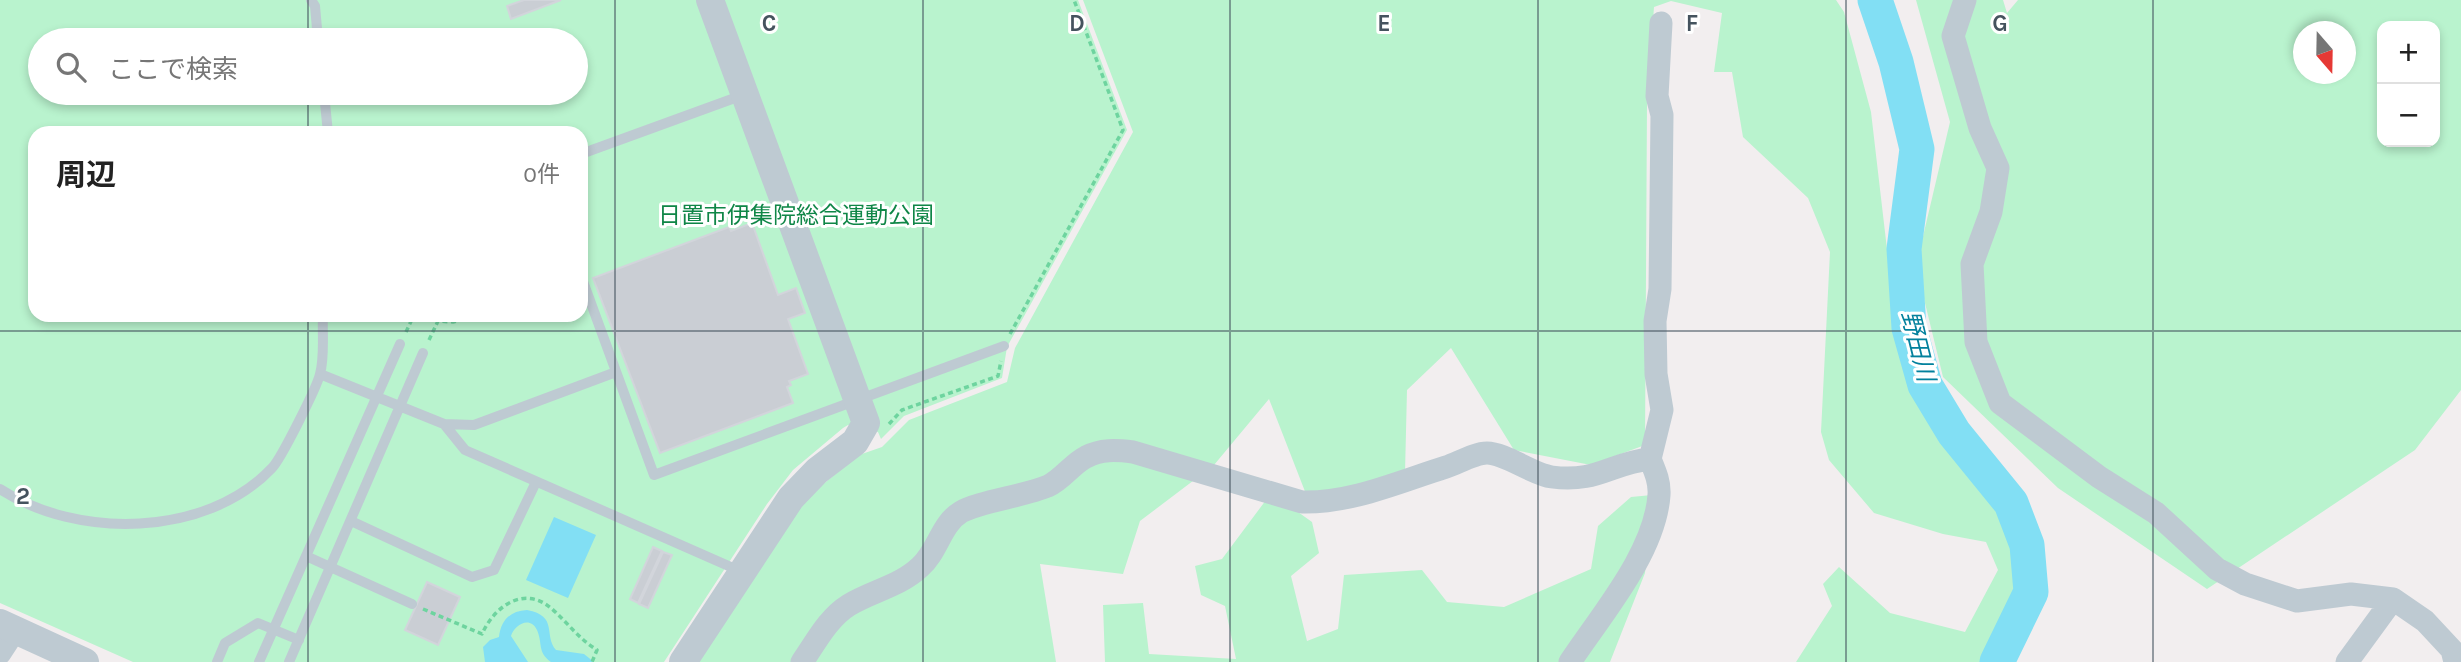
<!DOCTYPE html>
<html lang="ja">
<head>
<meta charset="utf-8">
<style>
  :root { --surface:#fff; --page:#f2f2f2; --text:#222; --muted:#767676; --line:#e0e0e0 }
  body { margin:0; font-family:Karla,"Noto Sans JP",sans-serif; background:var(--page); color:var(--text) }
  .controls { position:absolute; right:21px; top:21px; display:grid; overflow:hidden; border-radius:14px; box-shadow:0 4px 10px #0003 }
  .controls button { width:63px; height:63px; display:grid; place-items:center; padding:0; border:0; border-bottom:2px solid var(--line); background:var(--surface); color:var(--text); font:35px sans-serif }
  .compass { position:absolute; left:2293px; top:21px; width:63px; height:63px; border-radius:50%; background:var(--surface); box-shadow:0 4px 10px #0003; rotate:160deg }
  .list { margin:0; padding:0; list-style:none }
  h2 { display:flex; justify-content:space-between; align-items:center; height:91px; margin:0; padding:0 28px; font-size:30px }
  h2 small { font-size:23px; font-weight:400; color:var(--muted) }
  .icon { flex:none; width:38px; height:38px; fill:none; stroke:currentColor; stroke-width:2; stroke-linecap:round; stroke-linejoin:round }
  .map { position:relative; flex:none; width:2461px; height:662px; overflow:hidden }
  .search { position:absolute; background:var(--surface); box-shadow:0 4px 10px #0003; left:28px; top:28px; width:560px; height:77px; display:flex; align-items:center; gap:18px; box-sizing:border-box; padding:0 24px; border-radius:38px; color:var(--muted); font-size:26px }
  .panel { position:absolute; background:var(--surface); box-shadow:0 4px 10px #0003; left:28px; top:126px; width:560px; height:196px; border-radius:21px }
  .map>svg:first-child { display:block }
  .green { fill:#b9f3ce; fill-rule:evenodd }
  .water { fill:#82dff4 }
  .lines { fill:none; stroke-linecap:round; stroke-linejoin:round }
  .river { stroke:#82dff4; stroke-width:35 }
  .building { fill:#caced4; stroke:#d2d5db; stroke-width:2 }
  .path { stroke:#6ed49f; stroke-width:3.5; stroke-dasharray:5 3.5; stroke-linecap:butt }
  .service { stroke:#becad2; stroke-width:10 }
  .minor { stroke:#becad2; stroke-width:23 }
  .tertiary { stroke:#becad2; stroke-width:28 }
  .grid { fill:none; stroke:#45535e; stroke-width:2; stroke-opacity:0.55 }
  .labels { text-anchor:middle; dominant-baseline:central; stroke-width:6; stroke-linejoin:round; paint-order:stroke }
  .park-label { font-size:23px; fill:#0f8647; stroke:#fff }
  .water-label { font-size:24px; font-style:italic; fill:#03819d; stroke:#fff }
  .grid-label { font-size:23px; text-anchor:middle; font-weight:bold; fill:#45535e; stroke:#fff; stroke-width:6; stroke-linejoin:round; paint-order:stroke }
</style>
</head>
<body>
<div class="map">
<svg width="2461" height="662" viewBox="0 0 2461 662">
  <rect width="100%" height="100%" fill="#f2eeef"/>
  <path class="green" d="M0 0H1078L1127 130 1007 347 1002 378 904 416 881 439 878 432 848 425 843 428 793 470 767 504 664 662H133L0 603ZM40 40H576V93H40ZM35 133H581V315H35Z
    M1083 0H1836L1844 12 1871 112 1890 275 1913 393 2002 509 2022 590 1983 662H1796L1832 606 1823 584 1839 567 1890 613 1965 632 1998 570 1986 542 1943 534 1874 513 1829 460 1821 432 1830 252 1808 198 1743 137 1732 72H1714L1722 13 1671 1 1654 7 1647 104 1645 445 1591 465 1514 450 1451 348 1407 390 1405 473 1346 490 1306 494 1269 399 1214 465 1140 521 1123 574 1040 564 1056 662H698L806 498 859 455 882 447 909 420 1007 382 1015 348 1133 132Z
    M1916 0H2003L2007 13 2018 0H2461V390L2415 450 2207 589 2058 488 1943 377 1916 266 1950 122ZM2382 26H2435V142H2382ZM2304 32H2346V74H2304Z
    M1652 495 1645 573 1610 662H1105L1103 605 1143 603 1149 654 1236 659 1225 606 1201 595 1195 566 1222 559 1266 500 1284 502 1312 522 1319 553 1291 576 1307 641 1338 629 1344 575 1422 570 1447 602 1504 607 1591 569 1598 526 1631 497Z"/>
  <path class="water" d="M554 517 596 535 568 598 526 580Z
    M527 610C559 616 543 635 556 650L584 654 594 662H551C537 652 543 644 537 630 530 615 514 625 511 636L528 662H485L483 647 490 640 499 637C501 620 510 611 527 610Z"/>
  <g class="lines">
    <path class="river" d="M1875 0 1896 62 1917 149 1904 249 1909 328 1925 385 1954 433 2011 503 2027 545 2031 592 1997 662"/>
  </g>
  <path class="building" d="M524 0H561L511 19 507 6Z
    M752 223 778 295 796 288 805 313 788 319 808 374 789 381 791 385 787 387 793 403 660 453 593 278 729 227 731 231Z
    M653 547 662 551 638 603 630 599Z
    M663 552 672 555 648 608 639 604Z
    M427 582 460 597 438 645 405 630Z"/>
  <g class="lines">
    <path class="path" d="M406 332 414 315
      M1010 334 1123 130 1074 0
      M429 340 438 321 453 322 480 315
      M889 424 902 410 998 376 1001 361
      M423 609 482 634C494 607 524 584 552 609 568 623 579 639 597 650L592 662"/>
    <path class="service" d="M311 0 315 6 318 40
      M324 93 328 133
      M581 154 743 95
      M581 276 654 475 1004 346
      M320 374 444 424 474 425 616 372
      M444 424 465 450 740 571
      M0 489C76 539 206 538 272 468 281 459 317 387 320 374 325 356 322 333 323 315
      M351 521 472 577 494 570 536 482
      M306 556 412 604
      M217 662 225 643 258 623 299 640
      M259 662 400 344
      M289 662 423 353"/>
    <path class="minor" d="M1965 0 1953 36 1980 128 1998 168 1991 212 1972 264 1976 342 2000 403 2099 477 2156 513 2217 569 2245 584 2297 601 2351 594 2393 599 2425 621 2452 650 2455 662
      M1650 459 1662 410 1656 374 1655 321 1660 289 1662 115 1657 96 1661 23
      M0 653 15 630
      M802 662C816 642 828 618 849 605 872 591 900 586 920 567 938 551 941 524 961 512 978 502 1024 496 1048 486 1062 480 1072 464 1086 457 1101 449 1116 450 1133 452L1302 502C1352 503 1398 482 1446 467 1458 463 1475 453 1487 453 1505 453 1532 474 1552 477 1597 483 1611 463 1650 459 1655 471 1660 482 1659 495 1655 553 1601 615 1570 662
      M2347 662 2393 599"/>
    <path class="tertiary" d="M0 623 85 662
      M683 662 791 498 817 471 855 442 866 423 710 0"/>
  </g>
  <path class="grid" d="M308 0V40M615 0V662M923 0V662M1230 0V662M1538 0V662M1846 0V662M2153 0V662M308 93V133M308 315V662M0 331H2461"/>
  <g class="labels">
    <g class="park-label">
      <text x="796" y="215">日置市伊集院総合運動公園</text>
    </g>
    <g class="water-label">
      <text transform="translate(1918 346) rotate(76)">野田川</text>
    </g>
  </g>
  <g class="grid-label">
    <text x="769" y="31">C</text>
    <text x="1077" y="31">D</text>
    <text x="1384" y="31">E</text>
    <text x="1692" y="31">F</text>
    <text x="2000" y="31">G</text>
    <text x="23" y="504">2</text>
  </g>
</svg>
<div class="controls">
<button>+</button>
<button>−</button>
</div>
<svg class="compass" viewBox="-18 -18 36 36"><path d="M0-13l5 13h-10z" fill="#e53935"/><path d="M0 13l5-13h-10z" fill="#767676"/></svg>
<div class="search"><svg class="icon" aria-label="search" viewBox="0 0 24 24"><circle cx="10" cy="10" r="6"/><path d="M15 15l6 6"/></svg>ここで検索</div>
<section class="panel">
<h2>周辺<small>0件</small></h2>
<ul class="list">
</ul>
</section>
</div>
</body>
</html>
